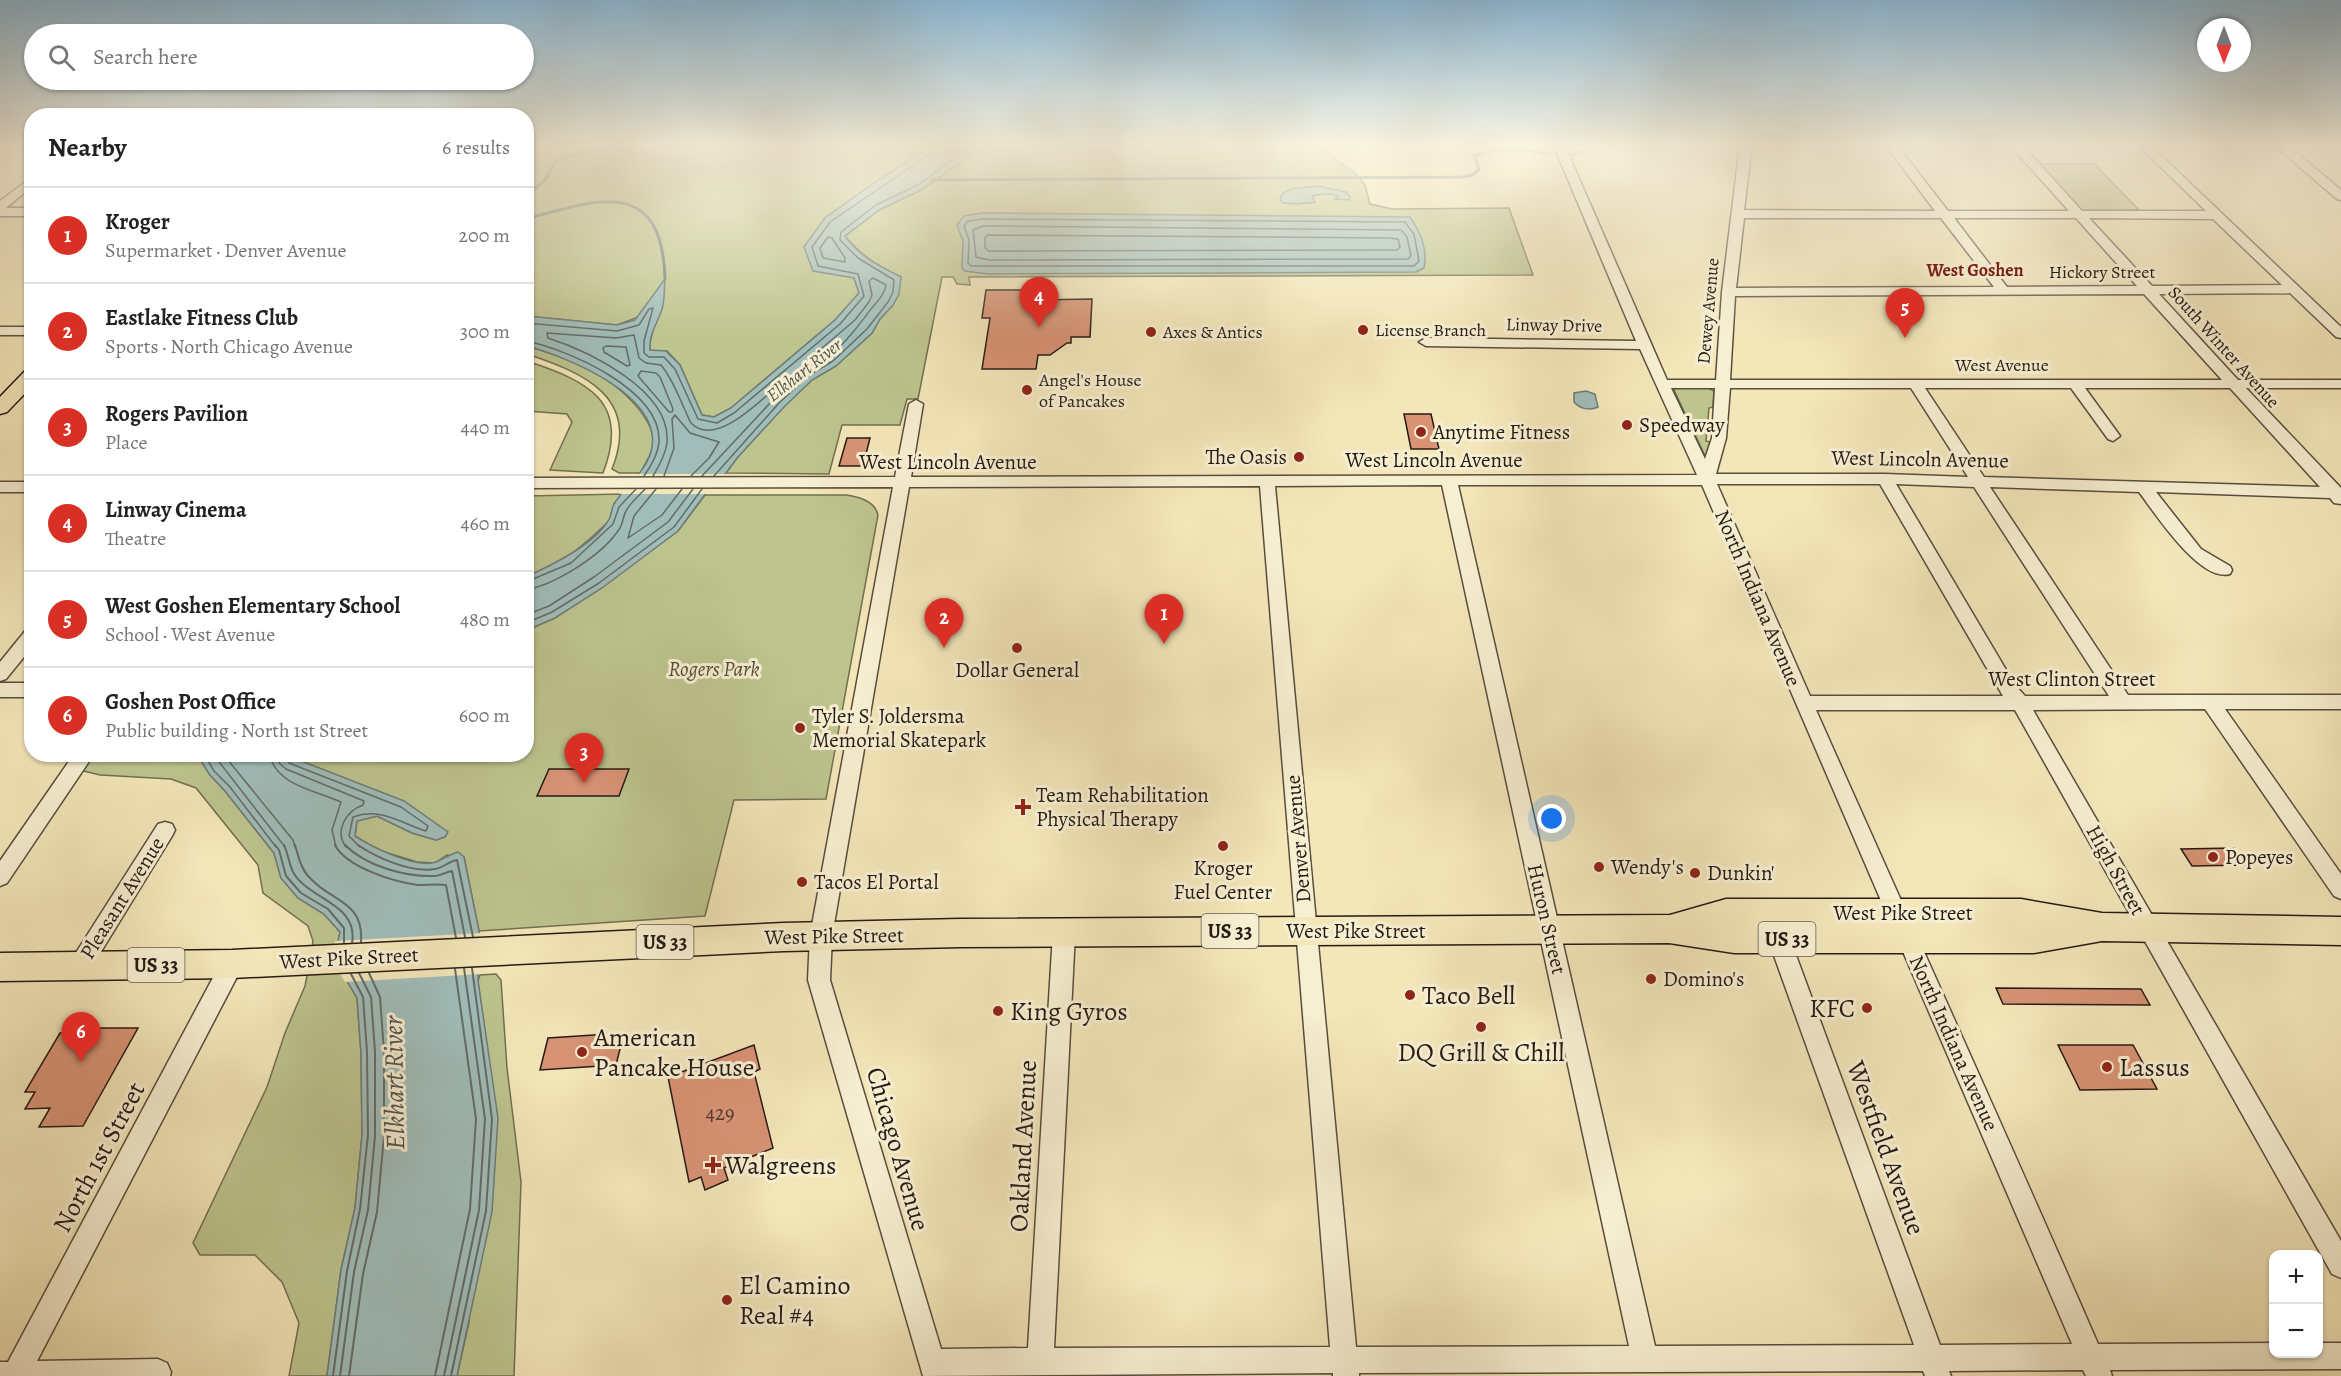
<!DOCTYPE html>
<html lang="en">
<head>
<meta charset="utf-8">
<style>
  :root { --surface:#fff; --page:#f6f6f6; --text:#222; --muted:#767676; --line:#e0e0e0; --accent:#d93025 }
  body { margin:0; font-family:Alegreya,serif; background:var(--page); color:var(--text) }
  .controls { position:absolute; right:18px; bottom:18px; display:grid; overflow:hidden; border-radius:12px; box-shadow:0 2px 4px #0004 }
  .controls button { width:54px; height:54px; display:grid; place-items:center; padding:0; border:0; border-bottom:2px solid var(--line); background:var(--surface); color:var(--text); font:30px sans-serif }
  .compass { position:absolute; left:2197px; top:18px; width:54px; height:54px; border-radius:50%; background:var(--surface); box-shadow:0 2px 4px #0004; rotate:180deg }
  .you { position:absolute; left:1552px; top:819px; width:21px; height:21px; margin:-15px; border:4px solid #fff; border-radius:50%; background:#1a73e8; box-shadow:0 0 0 9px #1a73e833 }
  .badge { display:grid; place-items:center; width:39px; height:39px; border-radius:50%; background:var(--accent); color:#fff; font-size:20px; font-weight:700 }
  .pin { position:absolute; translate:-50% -50px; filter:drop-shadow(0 2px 3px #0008) }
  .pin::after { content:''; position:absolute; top:32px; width:21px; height:18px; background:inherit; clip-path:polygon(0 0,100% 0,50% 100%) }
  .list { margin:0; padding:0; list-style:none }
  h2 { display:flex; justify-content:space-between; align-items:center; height:78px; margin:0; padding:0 24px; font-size:26px }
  h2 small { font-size:20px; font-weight:400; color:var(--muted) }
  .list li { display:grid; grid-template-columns:39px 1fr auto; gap:18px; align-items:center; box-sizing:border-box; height:96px; padding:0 24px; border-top:2px solid var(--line) }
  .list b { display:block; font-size:22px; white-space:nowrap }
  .list p { margin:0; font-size:20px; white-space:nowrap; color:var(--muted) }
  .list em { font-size:20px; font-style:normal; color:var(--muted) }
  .icon { flex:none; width:33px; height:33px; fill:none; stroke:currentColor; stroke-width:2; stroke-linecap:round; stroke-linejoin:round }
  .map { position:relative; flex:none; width:2341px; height:1376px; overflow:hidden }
  .search { position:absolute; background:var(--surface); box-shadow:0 2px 4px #0004; left:24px; top:24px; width:510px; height:66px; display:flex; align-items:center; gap:15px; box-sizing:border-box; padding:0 21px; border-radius:33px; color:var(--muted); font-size:22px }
  .panel { position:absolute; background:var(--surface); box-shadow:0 2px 4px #0004; left:24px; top:108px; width:510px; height:654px; border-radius:24px }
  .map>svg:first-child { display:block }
  .green { fill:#bdc48e; stroke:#726f52; stroke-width:1.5 }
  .water { fill:#a0bdba; stroke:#6f7c78; stroke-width:1.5 }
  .pier { fill:#f3e6b9 }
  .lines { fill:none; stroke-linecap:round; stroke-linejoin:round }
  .shore-far1 { stroke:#636c68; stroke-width:1.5 }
  .shore { stroke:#636c68; stroke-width:2 }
  .stream { stroke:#6f7c78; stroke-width:3 }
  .building { fill:#d89375; stroke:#261a15; stroke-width:1.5 }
  .minor-casing { stroke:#594d3e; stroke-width:3 }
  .major-casing { stroke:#261a15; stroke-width:3 }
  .highway-casing { stroke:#261a15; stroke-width:3 }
  .minor { fill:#f7efd2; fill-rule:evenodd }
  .major { fill:#f3e6b9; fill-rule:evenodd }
  .highway { fill:#f3e6b9; fill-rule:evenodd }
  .poi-dot { fill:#8f2418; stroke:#f7efd2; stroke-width:2 }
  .labels { text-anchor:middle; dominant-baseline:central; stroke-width:6; stroke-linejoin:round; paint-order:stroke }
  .far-neighbourhood-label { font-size:18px; font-weight:bold; fill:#7a1f14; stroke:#f7efd2 }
  .far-street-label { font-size:18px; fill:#261a15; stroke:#f7efd2 }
  .far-poi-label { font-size:18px; fill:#261a15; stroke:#f7efd2; text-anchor:start }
  .far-water-label { font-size:18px; font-style:italic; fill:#51534f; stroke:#f7efd2 }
  .shield { fill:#f7efd2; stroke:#655a4e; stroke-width:1.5 }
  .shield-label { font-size:20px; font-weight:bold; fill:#261a15 }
  .poi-label { font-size:21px; fill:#261a15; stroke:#f7efd2; text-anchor:start }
  .street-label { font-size:21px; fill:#261a15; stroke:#f7efd2 }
  .park-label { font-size:21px; font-style:italic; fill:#534d39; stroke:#f7efd2 }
  .near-number-label { font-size:21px; fill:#52382d }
  .near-poi-label { font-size:26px; fill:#261a15; stroke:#f7efd2; text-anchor:start }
  .near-street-label { font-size:26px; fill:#261a15; stroke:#f7efd2 }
  .near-water-label { font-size:27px; font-style:italic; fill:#51534f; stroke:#f7efd2 }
</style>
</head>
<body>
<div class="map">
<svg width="2341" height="1376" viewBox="0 0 2341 1376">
  <rect width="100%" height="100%" fill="#f3e6b9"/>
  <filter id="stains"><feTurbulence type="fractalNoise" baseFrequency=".00333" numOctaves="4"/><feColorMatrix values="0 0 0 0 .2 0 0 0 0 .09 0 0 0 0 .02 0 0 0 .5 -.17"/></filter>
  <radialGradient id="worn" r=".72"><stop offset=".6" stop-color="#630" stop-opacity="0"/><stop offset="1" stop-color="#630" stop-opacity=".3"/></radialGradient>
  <path class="green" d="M527 144H934L874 183 825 218 804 247 854 278 859 293 835 320 731 408 714 417 702 415 680 365 667 351H650C649 335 656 323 662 308L617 325 527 316Z
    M987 144H1327L1324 147 1335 160 1353 171 1365 185 1370 204 1392 209 1509 208 1533 275 969 277 970 285 957 284 953 277H942L918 399H907L900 425H842L829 474 726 473 737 458 784 406 812 380 836 366 872 333 880 319 893 305 901 277C878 266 861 256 845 236L879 210 921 190Z
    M2035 164H2094L2139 210 2084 212 2076 209Z
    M526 346C571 358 614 376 642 413 647 421 652 428 653 439 654 451 646 462 640 473H619L612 469C641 397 584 373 527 354Z
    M527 361C587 381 631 401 603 473L550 470 572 422 567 414 527 411Z
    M1676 388H1708L1714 391 1713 407 1709 408 1706 441 1713 443 1706 458 1674 390Z
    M623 494 614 504 609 521 592 537 568 557 527 577 526 496Z
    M705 495H846C859 497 875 501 878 515L826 799 734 800 705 916 479 931 464 857 447 855 435 863 417 862 375 849 355 836 357 821 377 816 412 833 436 840 445 837 447 832 365 787 286 755 526 754 527 630 555 618 678 531Z
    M85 755H197L210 775 225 791 274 853 281 878 298 898 324 914 340 932 335 959 357 998 361 1053 362 1135 355 1208 341 1270 327 1376H289L299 1323 282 1282 255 1255H200L193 1243 267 1087 285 1033 305 986 310 961 313 941 308 926 263 893 258 865 196 788 171 779 100 775 75 769Z
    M496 974 501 980 507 1068 521 1182 514 1376H457L469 1322 487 1048 478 981 480 975Z"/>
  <path class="water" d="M934 144H987L921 190 879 210 845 236C860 257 879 266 901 277L899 294 893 305 880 319 872 333 836 366 812 380 784 407 737 458 726 473 711 486 678 531 602 588 555 618 527 630 526 577C552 565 593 545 608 521 612 516 611 509 614 504 625 486 645 473 651 452 666 396 567 357 527 346V316L617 325 635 320 665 279C664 288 665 300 662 309 657 325 649 333 650 350L666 351 680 365 702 415 714 417 731 408 835 320 859 293 854 278 813 271 804 247 825 218 874 183Z
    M1318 186 1346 192 1350 197 1349 200 1335 199 1338 196C1330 193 1320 194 1312 196L1315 202 1297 204 1283 203 1280 199 1282 194 1291 189Z
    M982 213 1410 217C1420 231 1428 250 1424 268L1416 272 988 274 965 271 962 268 963 241 957 225 964 216Z
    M1586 391 1595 394 1598 407C1590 411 1580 409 1574 402V393Z
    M197 755H286L404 801 448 832 445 837 436 840 412 833 377 816 357 821 355 836C372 847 416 869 436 862 444 859 450 854 458 852L464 857 479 931 478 981 498 1118 492 1212 457 1376H327L341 1270 355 1208 362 1135 361 1053 357 998 334 959 340 932 324 914 298 898 281 878 274 853 225 791 210 775Z"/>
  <path class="pier" d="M635 474H729L710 494H619Z
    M482 933 481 974 345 982 331 959 335 941Z"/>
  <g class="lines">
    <path class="shore-far1" d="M983 219 1405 222 1414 234 1419 261 1414 266H971L968 263 969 240 964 226 968 221Z
      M983 226 1401 230 1407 237 1411 256 1408 259 989 260 976 257 973 230Z
      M988 235 1389 238 1398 239 1400 247 1397 250 989 251 985 248V238Z
      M828 237 832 238 845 258V262L823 258 820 248Z
      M873 278 886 285C884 297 875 303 868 313 852 334 835 358 808 365V360L855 320 869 302 872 295 869 281Z
      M526 323 617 331 639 325 649 309 653 308 644 341V353L649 357H664L675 369 698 419 717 423 734 413 840 324 864 296 858 274 818 266 812 247 830 222 933 152 936 144
      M526 341C567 349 662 390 659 442 658 455 651 466 644 476
      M606 346 626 347 630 365 627 366 604 352 603 348Z
      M641 371 656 373 660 377 673 409 672 412H669L638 376Z
      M653 476C659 466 666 454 667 442 671 390 588 351 548 338L547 333 616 338 634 335 639 358 646 363 661 365C672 378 678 395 685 410 687 414 689 420 691 423 716 449 764 397 782 382H786V386L702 476
      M664 476 674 448 672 419 675 415 690 433 719 442 709 458 691 476
      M714 476 780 402 808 376 833 361 867 329 888 302 893 292 894 280 858 258 840 240 841 232 876 205 918 185 974 144
      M656 489 634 516 628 538 662 515 682 489
      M526 582 571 563 613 524 619 507 636 489
      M526 590C556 584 603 555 620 528 623 523 623 516 626 511 631 502 639 496 645 489
      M526 615 549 606 594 577 668 522 693 489
      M526 623 552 612 599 583 674 527 702 489
      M204 754 214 771 230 787 276 847
      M213 754 285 847
      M223 754 293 840 295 847
      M269 754C277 786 315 790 341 802L332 830 336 847
      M278 754 279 763 286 769 364 801 363 805C346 811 334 831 346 847
      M286 754 289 763 401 807 428 826 426 831C400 823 381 807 353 817L349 836 360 847"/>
    <path class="shore" d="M275 845 279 850 286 876 301 893 328 909 344 928V943
      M284 845C288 853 289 864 293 872 308 900 359 903 352 943
      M295 845C299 858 301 870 311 879 332 902 364 901 361 942
      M335 845C346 867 394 882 418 885 427 885 437 884 446 885L456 938
      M345 845C366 866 405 877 434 876 440 876 446 872 452 871L465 937
      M358 845C377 858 411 873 435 869 443 868 449 861 457 860L473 937
      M333 1376 347 1271 360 1209 368 1135 367 1052 363 997 351 974
      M340 1376 354 1272 368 1210 375 1136V1052L371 997 359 973
      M349 1376 363 1274 377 1212 384 1136V1052L380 997 369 973
      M435 1376 470 1209 476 1119 455 969
      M444 1376 479 1210 485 1119 464 968
      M451 1376 486 1211 492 1119 472 968"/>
    <path class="stream" d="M1571 155 1605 144
      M932 180 1462 177 1473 175 1479 169 1474 156C1498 147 1525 149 1550 154
      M526 196 546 179 551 168 559 159 594 150 599 144
      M526 219C598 199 662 176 665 279"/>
  </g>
  <path class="building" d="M986 290H1036L1035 300 1092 299 1090 337H1071V343H1067L1050 355H1038L1036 369H982L990 318H982Z
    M1404 414H1431L1439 449H1411Z
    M847 438H870L863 466H839Z
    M549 769H629L619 796H537Z
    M2234 848 2245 865 2192 866 2181 849Z
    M1996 988 2141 989 2150 1005 2003 1004Z
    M72 1028H138L83 1126 39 1127 50 1108 25 1109 35 1092H25L60 1033H69Z
    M624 1033 616 1065 540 1070 548 1038Z
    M754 1045 760 1069 754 1072 773 1148 724 1168 728 1180 705 1190 701 1177 689 1182 668 1077Z
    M2058 1045H2133L2157 1089 2080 1090Z"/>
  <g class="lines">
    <defs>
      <path id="minor" d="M1553 144H1564L1667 380H1716L1722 292 1740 144H1752L1744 210 1935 211 1885 144H1896L1948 211H2069L2009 144H2021L2082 211H2206L2137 144H2149L2341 327V338L2336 337 2290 293 2159 294 2238 380H2341V388H2246L2341 488V504L2334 503 2330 498 2156 492 2201 549 2230 566 2232 570 2230 574C2200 583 2155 513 2139 492L1990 487 2128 695H2341V709H2225L2341 874V899L2334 896 2205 709 2033 710 2341 1241V1278L2332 1274 2015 710H1816C1910 922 2006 1132 2098 1344L2274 1343V1354H2318V1343H2341V1369L2110 1370 2112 1376H2086L2083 1370 1949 1371 1951 1376H1925L1923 1371 1359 1373V1376H1333V1373L923 1376 808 980 810 936 893 487 526 488V478L895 477 909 404 916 400 923 404 911 477 1697 475 1640 349 1426 346 1419 342 1426 338 1636 341ZM1744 218H1941L1994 287 1736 288ZM1954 218H2076L2137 286 2007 287ZM2089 218 2213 219 2282 285 2152 286ZM2144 294 2222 380H1730L1735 296ZM1671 388H1715L1712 438 1705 459ZM1730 388H1911L1968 477 1885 474H1716L1726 438ZM1925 388H2071L2108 439 2113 441 2120 436 2085 388H2230L2320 487 1984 477ZM1717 484H1880L2003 696H1810ZM1896 484 1974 487 2109 696H2025L2015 685ZM1442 485 1629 1346 1356 1347 1275 486ZM1458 485H1702L2072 1344 1940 1345 1790 939 1786 932 1779 930 1772 932 1768 939 1914 1345 1655 1346ZM1260 486 1330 1347 1054 1348 1075 933 1071 926 1064 924 1057 926 1053 933 1028 1348 941 1349 830 980 832 936 909 487Z
        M2273 144H2286L2341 190V200L2337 199Z
        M32 177V186L6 208H32V216H0V201Z
        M0 327H32V335H0Z
        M0 482H32V492H0Z
        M32 628V647L6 679 0 681V662L26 630Z
        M0 683H32V697H0Z
        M74 754H94L7 883 0 886V861Z
        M165 822 172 824 175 830 172 836 88 973 80 976 72 973 69 966 72 959 158 824Z
        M232 954 240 957 243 964 240 971 37 1361 158 1359 167 1363 171 1372 170 1376H0V1362H8L224 957Z"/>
      <path id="major" d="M32 369V386L7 412 0 414V397L25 371Z"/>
      <path id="highway" d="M1726 899H2021L2102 913 2341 917V945L2102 941 2034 953H1734L1669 943 961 947 784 951 232 978 0 981V953L232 950 784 923 961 919 1670 915Z"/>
    </defs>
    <use href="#minor" class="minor-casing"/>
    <use href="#major" class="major-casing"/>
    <use href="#highway" class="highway-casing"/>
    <use href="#minor" class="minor"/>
    <use href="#major" class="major"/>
    <use href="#highway" class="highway"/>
  </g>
  <linearGradient id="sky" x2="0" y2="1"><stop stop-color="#8bb8d6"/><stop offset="0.43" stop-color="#faf4e0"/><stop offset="1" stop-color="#faf4e0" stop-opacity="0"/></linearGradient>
  <rect width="2341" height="337" fill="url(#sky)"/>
  <g class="poi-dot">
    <circle cx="1363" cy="330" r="6"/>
    <circle cx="1151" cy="332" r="6"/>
    <circle cx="1027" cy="390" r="6"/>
    <circle cx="1627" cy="425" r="6"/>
    <circle cx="1421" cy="432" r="6"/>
    <circle cx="1299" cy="457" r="6"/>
    <circle cx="1017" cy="648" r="6"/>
    <circle cx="800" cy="728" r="6"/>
    <path d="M1020 798h6v6h6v6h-6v6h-6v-6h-6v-6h6z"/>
    <circle cx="1223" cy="846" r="6"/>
    <circle cx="2213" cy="857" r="6"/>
    <circle cx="1599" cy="867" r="6"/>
    <circle cx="1695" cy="873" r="6"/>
    <circle cx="802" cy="882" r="6"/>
    <circle cx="1651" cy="979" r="6"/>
    <circle cx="1410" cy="995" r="6"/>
    <circle cx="1867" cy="1008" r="6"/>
    <circle cx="998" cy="1011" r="6"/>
    <circle cx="1481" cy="1027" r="6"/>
    <circle cx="582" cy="1052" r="6"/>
    <circle cx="2107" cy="1067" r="6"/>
    <path d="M710 1156h6v6h6v6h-6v6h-6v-6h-6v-6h6z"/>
    <circle cx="727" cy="1300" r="6"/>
  </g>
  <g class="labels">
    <g class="far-neighbourhood-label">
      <text x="1975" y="270">West Goshen</text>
    </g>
    <g class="far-street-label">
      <text x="2102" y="272">Hickory Street</text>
      <text transform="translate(1708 311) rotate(-85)">Dewey Avenue</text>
      <text transform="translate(1554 325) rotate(1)">Linway Drive</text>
      <text transform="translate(2224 347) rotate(48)">South Winter Avenue</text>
      <text x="2002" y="365">West Avenue</text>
    </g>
    <g class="far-poi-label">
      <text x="1375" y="330">License Branch</text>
      <text x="1163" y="332">Axes &amp; Antics</text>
      <text x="1039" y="380">Angel's House<tspan x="1039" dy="21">of Pancakes</tspan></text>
    </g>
    <g class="far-water-label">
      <text transform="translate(804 370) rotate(-38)">Elkhart River</text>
    </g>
    <g class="shield">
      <rect x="1201.5" y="914" width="57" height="34" rx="4.5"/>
      <rect x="1758.5" y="922" width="57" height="34" rx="4.5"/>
      <rect x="636.5" y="925" width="57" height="34" rx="4.5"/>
      <rect x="127.5" y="948" width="57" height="34" rx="4.5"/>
    </g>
    <g class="shield-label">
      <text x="1230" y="931">US 33</text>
      <text x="1787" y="939">US 33</text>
      <text x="665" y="942">US 33</text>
      <text x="156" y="965">US 33</text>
    </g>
    <g class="poi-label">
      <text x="1639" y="425">Speedway</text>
      <text x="1433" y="432">Anytime Fitness</text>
      <text x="1287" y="457" text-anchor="end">The Oasis</text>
      <text x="1017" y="670" text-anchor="middle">Dollar General</text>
      <text x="812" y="716">Tyler S. Joldersma<tspan x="812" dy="24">Memorial Skatepark</tspan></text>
      <text x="1036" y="795">Team Rehabilitation<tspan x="1036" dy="24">Physical Therapy</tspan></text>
      <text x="2225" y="857">Popeyes</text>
      <text x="1611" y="867">Wendy's</text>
      <text x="1223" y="868" text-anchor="middle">Kroger<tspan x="1223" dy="24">Fuel Center</tspan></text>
      <text x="1707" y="873">Dunkin'</text>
      <text x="814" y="882">Tacos El Portal</text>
      <text x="1663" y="979">Domino's</text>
    </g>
    <g class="street-label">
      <text transform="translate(1920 459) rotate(1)">West Lincoln Avenue</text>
      <text x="1434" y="460">West Lincoln Avenue</text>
      <text x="948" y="462">West Lincoln Avenue</text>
      <text transform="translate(1758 598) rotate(67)">North Indiana Avenue</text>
      <text x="2072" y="679">West Clinton Street</text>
      <text transform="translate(1298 839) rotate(-95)">Denver Avenue</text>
      <text transform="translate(2116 870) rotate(61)">High Street</text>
      <text transform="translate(122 898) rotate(-58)">Pleasant Avenue</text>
      <text x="1903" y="913">West Pike Street</text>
      <text transform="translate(1547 919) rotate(77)">Huron Street</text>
      <text x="1356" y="931">West Pike Street</text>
      <text transform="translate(834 936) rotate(-1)">West Pike Street</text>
      <text transform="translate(349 958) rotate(-3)">West Pike Street</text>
      <text transform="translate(1954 1043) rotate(66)">North Indiana Avenue</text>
    </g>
    <g class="park-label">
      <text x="714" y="669">Rogers Park</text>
    </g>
    <g class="near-number-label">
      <text x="720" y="1113">429</text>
    </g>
    <g class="near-poi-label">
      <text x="1422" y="995">Taco Bell</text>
      <text x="1855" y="1008" text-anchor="end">KFC</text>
      <text x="1010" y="1011">King Gyros</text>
      <text x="594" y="1037">American<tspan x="594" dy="30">Pancake House</tspan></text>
      <text x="1481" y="1052" text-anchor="middle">DQ Grill &amp; Chill</text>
      <text x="2119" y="1067">Lassus</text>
      <text x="725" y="1165">Walgreens</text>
      <text x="739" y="1285">El Camino<tspan x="739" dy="30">Real #4</tspan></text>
    </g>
    <g class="near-street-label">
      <text transform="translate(1023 1146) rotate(-87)">Oakland Avenue</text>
      <text transform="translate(1886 1148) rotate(70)">Westfield Avenue</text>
      <text transform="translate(898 1149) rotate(74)">Chicago Avenue</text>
      <text transform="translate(99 1157) rotate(-62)">North 1st Street</text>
    </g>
    <g class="near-water-label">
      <text transform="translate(394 1083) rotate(-91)">Elkhart River</text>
    </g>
  </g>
  <rect width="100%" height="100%" filter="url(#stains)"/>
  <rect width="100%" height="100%" fill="url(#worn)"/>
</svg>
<div class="controls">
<button>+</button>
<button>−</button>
</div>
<svg class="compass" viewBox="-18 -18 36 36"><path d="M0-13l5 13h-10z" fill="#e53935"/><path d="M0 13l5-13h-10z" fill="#767676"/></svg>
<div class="you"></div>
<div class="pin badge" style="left:1164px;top:644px">1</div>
<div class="pin badge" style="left:944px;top:648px">2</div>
<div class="pin badge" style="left:584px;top:783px">3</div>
<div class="pin badge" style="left:1039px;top:327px">4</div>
<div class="pin badge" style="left:1905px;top:338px">5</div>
<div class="pin badge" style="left:81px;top:1062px">6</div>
<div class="search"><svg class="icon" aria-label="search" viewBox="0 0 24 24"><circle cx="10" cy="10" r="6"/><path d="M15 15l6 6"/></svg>Search here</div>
<section class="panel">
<h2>Nearby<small>6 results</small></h2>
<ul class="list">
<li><span class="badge">1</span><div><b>Kroger</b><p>Supermarket · Denver Avenue</p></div><em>200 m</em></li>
<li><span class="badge">2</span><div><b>Eastlake Fitness Club</b><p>Sports · North Chicago Avenue</p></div><em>300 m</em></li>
<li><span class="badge">3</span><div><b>Rogers Pavilion</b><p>Place</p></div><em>440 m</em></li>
<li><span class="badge">4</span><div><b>Linway Cinema</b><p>Theatre</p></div><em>460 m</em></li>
<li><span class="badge">5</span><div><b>West Goshen Elementary School</b><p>School · West Avenue</p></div><em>480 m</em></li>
<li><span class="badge">6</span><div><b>Goshen Post Office</b><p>Public building · North 1st Street</p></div><em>600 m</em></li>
</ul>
</section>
</div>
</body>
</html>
